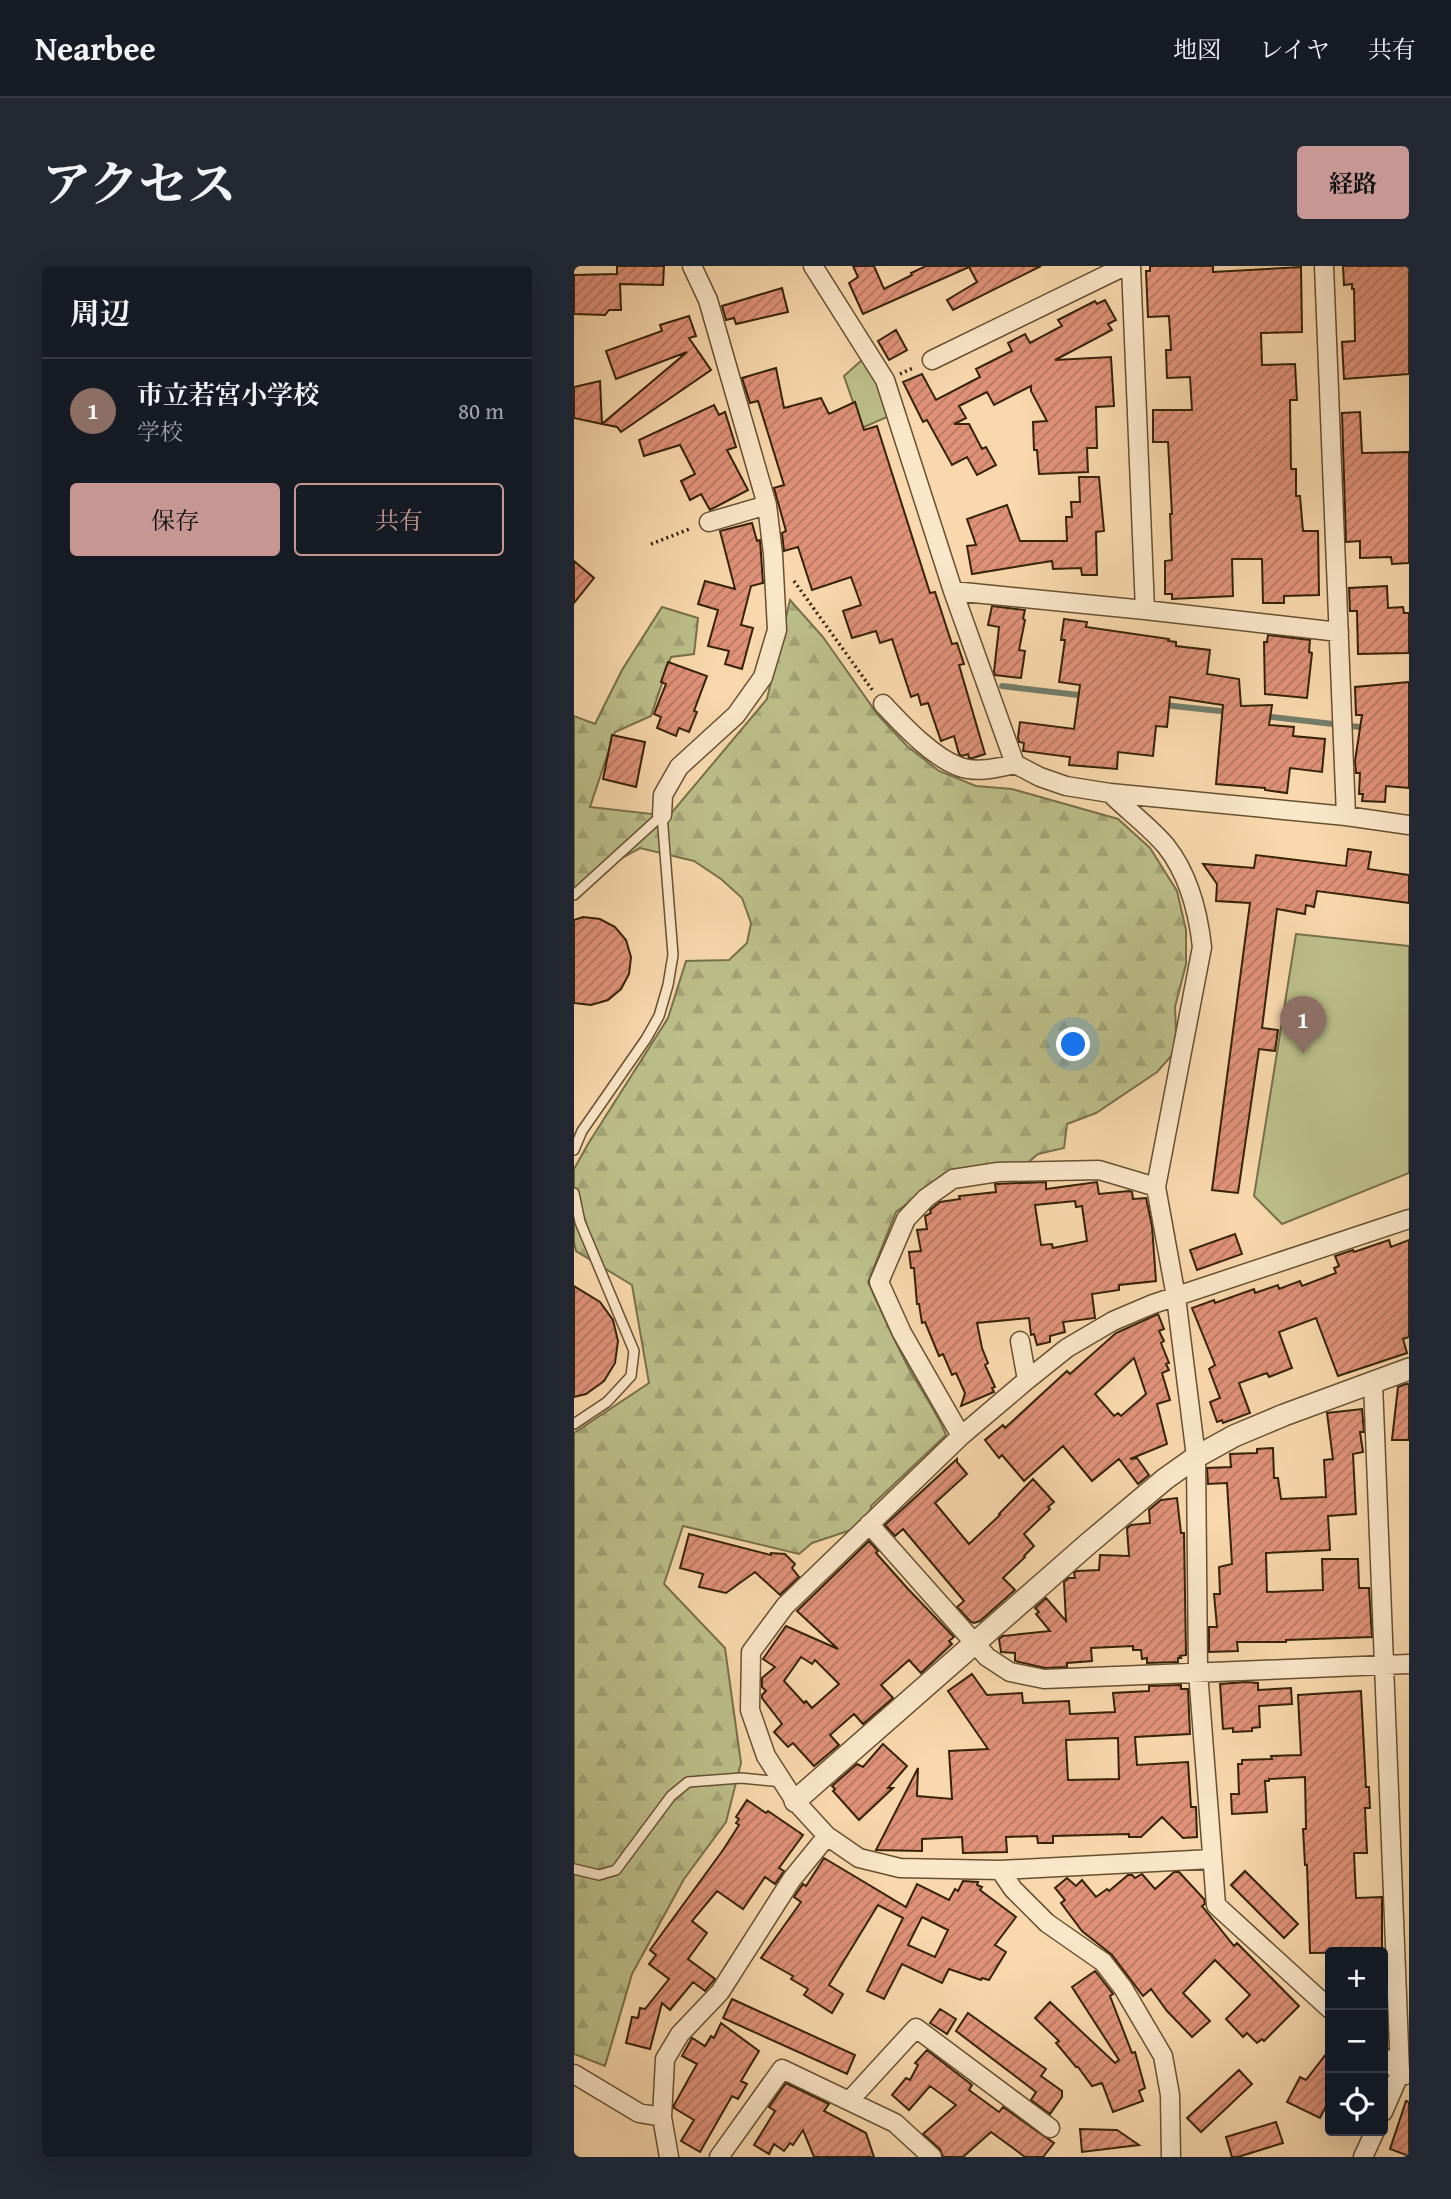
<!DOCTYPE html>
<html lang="ja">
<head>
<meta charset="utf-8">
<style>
  :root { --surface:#171b24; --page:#242831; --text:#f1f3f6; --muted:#9ea1a6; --line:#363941; --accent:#c59692 }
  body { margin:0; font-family:"Gentium Book Plus","Noto Serif JP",serif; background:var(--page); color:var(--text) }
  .controls { position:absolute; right:21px; bottom:21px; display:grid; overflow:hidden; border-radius:7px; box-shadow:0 7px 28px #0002 }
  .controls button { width:63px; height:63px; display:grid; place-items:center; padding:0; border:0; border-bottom:2px solid var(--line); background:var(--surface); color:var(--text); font:35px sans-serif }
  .you { position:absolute; left:500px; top:779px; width:24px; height:24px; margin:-18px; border:5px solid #fff; border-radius:50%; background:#1a73e8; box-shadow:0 0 0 10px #1a73e833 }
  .badge { display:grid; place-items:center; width:46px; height:46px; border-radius:50%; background:var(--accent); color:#fff; font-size:23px; font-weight:700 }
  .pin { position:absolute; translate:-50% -58px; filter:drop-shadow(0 2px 4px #0008) }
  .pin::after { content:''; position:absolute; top:37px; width:24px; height:21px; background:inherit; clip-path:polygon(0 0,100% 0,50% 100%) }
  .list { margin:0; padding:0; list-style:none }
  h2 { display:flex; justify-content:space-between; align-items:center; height:91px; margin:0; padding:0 28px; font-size:30px }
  h2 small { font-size:23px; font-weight:400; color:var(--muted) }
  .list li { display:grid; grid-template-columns:46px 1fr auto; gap:21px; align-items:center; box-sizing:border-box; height:105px; padding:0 28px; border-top:2px solid var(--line) }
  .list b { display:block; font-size:26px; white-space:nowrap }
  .list p { margin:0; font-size:23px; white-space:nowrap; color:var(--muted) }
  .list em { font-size:23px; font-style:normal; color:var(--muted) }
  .actions { display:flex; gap:14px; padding:21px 28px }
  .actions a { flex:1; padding:16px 0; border:2px solid var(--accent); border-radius:7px; text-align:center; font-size:24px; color:var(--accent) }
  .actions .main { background:var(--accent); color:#111 }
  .icon { flex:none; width:38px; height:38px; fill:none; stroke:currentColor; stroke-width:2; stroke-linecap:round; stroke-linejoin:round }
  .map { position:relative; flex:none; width:835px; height:1891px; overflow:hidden; border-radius:7px }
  header { display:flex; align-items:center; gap:42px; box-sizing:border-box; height:98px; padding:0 35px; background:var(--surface); border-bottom:2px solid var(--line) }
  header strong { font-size:33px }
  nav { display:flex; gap:38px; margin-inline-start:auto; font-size:24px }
  .intro { display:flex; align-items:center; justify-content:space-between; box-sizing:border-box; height:168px; padding:0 42px }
  h1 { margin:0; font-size:49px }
  .button { padding:18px 32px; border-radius:7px; background:var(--accent); color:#111; font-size:24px; font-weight:700 }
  main { display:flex; gap:42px; padding:0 42px }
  aside { flex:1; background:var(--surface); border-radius:7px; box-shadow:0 7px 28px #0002 }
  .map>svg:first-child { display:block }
  .forest { fill:url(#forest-firs); stroke:#787049; stroke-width:2 }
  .park { fill:#bcbf8a; stroke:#787049; stroke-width:2 }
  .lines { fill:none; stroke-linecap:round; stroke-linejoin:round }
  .stream { stroke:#737d6a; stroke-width:6 }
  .building { fill:url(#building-hatch); stroke:#352208; stroke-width:2; fill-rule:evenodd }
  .service-casing { stroke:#665031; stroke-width:12 }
  .minor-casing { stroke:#665031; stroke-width:21 }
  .tertiary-casing { stroke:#665031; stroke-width:24 }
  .path { stroke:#352208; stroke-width:3.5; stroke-dasharray:2 3.5; stroke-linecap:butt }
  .service { stroke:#fae6c9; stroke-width:9 }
  .minor { stroke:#fae6c9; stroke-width:18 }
  .tertiary { stroke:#fae6c9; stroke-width:21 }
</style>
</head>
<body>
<header>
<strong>Nearbee</strong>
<nav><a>地図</a><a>レイヤ</a><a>共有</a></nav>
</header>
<div class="intro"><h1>アクセス</h1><a class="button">経路</a></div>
<main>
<aside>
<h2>周辺<small></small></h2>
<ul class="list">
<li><span class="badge" style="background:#8d6e63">1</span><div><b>市立若宮小学校</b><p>学校</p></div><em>80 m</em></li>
</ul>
<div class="actions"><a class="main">保存</a><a>共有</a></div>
</aside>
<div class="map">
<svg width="835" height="1891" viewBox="0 0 835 1891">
  <defs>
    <pattern id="forest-firs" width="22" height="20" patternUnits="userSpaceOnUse" patternTransform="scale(1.75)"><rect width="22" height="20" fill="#bcbf8a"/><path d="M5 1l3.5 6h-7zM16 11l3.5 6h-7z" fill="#a2a476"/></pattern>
    <pattern id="building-hatch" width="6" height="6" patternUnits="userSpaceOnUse" patternTransform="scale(1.75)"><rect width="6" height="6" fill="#e09279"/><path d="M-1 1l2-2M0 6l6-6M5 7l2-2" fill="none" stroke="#b67761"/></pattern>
  </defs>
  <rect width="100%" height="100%" fill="#f8d8ac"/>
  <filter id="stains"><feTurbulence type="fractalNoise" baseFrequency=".00286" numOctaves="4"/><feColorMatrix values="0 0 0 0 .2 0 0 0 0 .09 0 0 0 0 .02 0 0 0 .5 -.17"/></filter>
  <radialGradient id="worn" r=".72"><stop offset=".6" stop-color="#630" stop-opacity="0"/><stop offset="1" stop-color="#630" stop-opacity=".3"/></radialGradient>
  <path class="forest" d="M216 334 249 371 304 449 333 480 365 505 402 520 438 523 544 553 576 582 603 625 612 664V698L601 741 602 764 601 781 599 788 583 806 522 847 493 858 490 882 464 888 451 899 374 908 322 946 294 1016C308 1047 321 1077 337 1106 349 1127 363 1146 372 1169L297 1240 295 1258 238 1277 225 1288 109 1260 90 1318 151 1382 167 1497 152 1556 110 1613 58 1708 31 1800 0 1788V1167L75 1117 58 1019 2 985 0 976V903L14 878 94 752 112 695 155 694 173 677 177 657 168 632 147 613 120 595 66 582 46 593 0 633V450L21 458 48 404 88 341 124 352 120 388 97 391 77 450 41 466 16 541 95 550 193 433Z"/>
  <path class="park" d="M289 93 307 122 313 151 288 162 270 110Z
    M722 668 835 680V907L708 958 680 930Z"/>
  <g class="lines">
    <path class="stream" d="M428 420 513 430
      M590 439 655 446
      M690 450 794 462"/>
  </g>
  <path class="building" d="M43 0H90L89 19 46 18 47 44H35L31 49 0 48V9L43 8Z
    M279 0H300L310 23 338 9 337 7 352 0H467L379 44 373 34 403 16 395 1 289 48 275 17 284 11Z
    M576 0H639V6L727 1 728 66 687 67 688 99 721 98 723 134H716L717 203H722V230H726L729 265H744L745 329 710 330V337H689L688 293H658L659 330 598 333V328H591V295L598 294 596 248H598L594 176H579V144H618L616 111 593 112 592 84H597L595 50 574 51 572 5H576Z
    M769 0H835V108L770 113 768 76 781 75 780 23H778V18L770 19Z
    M208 22 214 46 162 58 160 52 152 54 148 40Z
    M531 34 542 54 534 58 538 64 481 94 537 91 540 140 522 141 523 182H513L514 206 465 208 463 184H460L459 156 473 155 457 125V120L420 139 413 126 385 140 392 152 380 158H395L408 183 412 181 422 199 403 209 393 191 378 199 353 154 349 156 329 116 348 108 362 134 406 111 402 103 438 85 434 77 451 68 456 77 488 60 484 54 521 35 523 38Z
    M115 50 122 70 115 72 137 104 47 166 43 161 28 158 113 86 42 113 32 85 88 65 86 59Z
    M322 64 333 84 315 94 304 75Z
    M202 102 210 142 247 132 255 148 281 136 290 164 303 160 356 327 361 326 378 378 383 377 390 398 385 399 411 488 399 492H395L394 488 388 490 385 488 380 470 367 475 354 437 347 439 344 428 337 431 318 373 306 377 302 365 278 372 269 345 287 339 277 311 238 324 224 281 210 285 208 267 212 265 200 222 210 219 184 135 176 137 168 112Z
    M26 115 28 158 0 152V121Z
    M140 139 145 149 151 146 162 181 153 184 174 224 136 244 127 228 116 234 107 215 121 208 106 179 70 190 65 174Z
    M786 146 788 187 835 186V297L818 298 817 291 786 292V275L772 276 768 147Z
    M505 211H525L530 265 522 266 523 309H508L507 302 479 303 478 295 398 308 393 280 402 279 393 253 433 239 446 275H493L492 251H498L497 236H506Z
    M178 257 183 275 186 274 189 317 177 320 167 359 179 362 168 403 151 398 155 385 134 380 144 344 124 338 131 315 161 323 146 265Z
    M0 295 20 312 0 337Z
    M813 320 814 342 829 341 830 347H835V387L784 388 783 345H776L775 322Z
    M418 340 451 344 449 353 451 354 445 384 451 385 447 412 421 409 420 406 425 361 414 359Z
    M490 353 513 356 512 361 595 373 594 375 602 376V380L636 384 633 408 665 413 667 440 698 439 695 459 720 461 719 470 751 473 748 506 716 502 713 527 691 524V522L642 518 649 439 596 431 593 461 582 460 579 490 544 486 543 503 495 499 496 491 449 485 450 477 445 476 444 471 446 456 500 463 506 419 485 416 491 374H487Z
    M694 369 736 374 735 386 738 387 733 432 691 428 690 376H693Z
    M94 396 133 410 120 445 123 446 115 466 105 462 102 470 83 462 87 451 80 448 92 418 87 416Z
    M835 416V522L812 520 811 536 788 535 789 528H785L786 507H782L781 495 788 449H782L781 421Z
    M38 469 71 476 62 521 29 513Z
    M774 583 797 586 794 603 835 609V637L743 625 740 641 732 639 731 648 703 643 688 762 704 764 701 785 685 783 664 927 638 924 676 637 642 635 643 618 629 598 680 602 682 589 772 600Z
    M9 651 26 653 41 661 52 674 57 691 55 708 47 723 34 734 17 739 0 737V654Z
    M472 916V923L523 916 525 928 555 925 558 926 559 933 572 932 578 960 582 1015 545 1019V1024L518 1028 521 1052 489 1056 491 1066 476 1070V1076L463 1079 460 1068 457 1069 455 1052 403 1057 408 1082 414 1097 411 1099 421 1121 418 1122 420 1126 387 1140 391 1127 382 1107 378 1109 369 1088 365 1090 351 1056 348 1057 345 1038H343L340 1002H337L335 986 347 985 343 964 353 963 351 950 357 947 356 944 366 936 386 933 385 930 422 926 421 918ZM501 935 502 941 508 940 513 975 479 982 478 978 467 979 461 939Z
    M661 968 668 988 623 1004 616 984Z
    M815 974 817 981 835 974V1071L829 1073 833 1087 764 1110 742 1052 705 1066 718 1102 695 1111 693 1107 665 1117 676 1147 649 1157 648 1154 643 1156 636 1136 646 1132 635 1103 641 1099 618 1042 640 1034 641 1037 680 1023 681 1027 704 1019 705 1023 726 1015 728 1020 762 1007 760 1002 765 1000 761 990 779 984 780 986Z
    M0 1020 26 1036 39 1054 44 1075 41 1097 30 1115 12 1128 0 1131Z
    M584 1048 590 1063 585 1065 590 1075 587 1077 595 1097 592 1098 595 1104 588 1107 596 1134 583 1138 593 1178 556 1193 563 1192 575 1209 564 1218 545 1193 518 1215 489 1180 450 1215 428 1189 425 1192 411 1174 429 1159 431 1162 493 1105 496 1108 542 1067ZM560 1092 572 1128 547 1150 544 1147 540 1150 521 1128Z
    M832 1118H835V1174H818L824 1121Z
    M788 1143 790 1166H786L789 1186 779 1188 782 1248 754 1250 756 1284 692 1287 693 1326 749 1324 748 1293H784L785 1322H795L798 1371 712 1374V1376H663L664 1385 635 1386V1361H643L640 1328H646L645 1301 658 1298 653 1217 634 1218 633 1202 657 1201 656 1188 683 1187V1183L699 1182 700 1212H704L707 1233 752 1231 750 1194 759 1193 753 1147Z
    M383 1193V1196L393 1208 361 1237 395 1278 426 1249 425 1248 459 1213 480 1236 474 1241 476 1243 450 1268 460 1280 450 1290 451 1291 429 1312 441 1324 406 1355 400 1357 397 1356 383 1341 390 1335 329 1263 321 1270 311 1259Z
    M603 1232 607 1267H610L612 1389 606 1390 607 1392H604V1396L573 1397V1392L568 1393 567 1384H559V1380L517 1382 518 1395 493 1397V1401L471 1402 441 1395V1387L427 1386 425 1373 429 1370 476 1365 462 1348 465 1346 461 1342 472 1332 492 1355 490 1316 495 1312H501L500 1307 503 1305 525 1304 526 1289 555 1290 553 1262 557 1259 576 1257 575 1244 587 1234Z
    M115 1268 197 1289V1287L211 1288 221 1298 218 1302 225 1311 206 1329 181 1306 152 1327 125 1321 129 1308 106 1302Z
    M295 1275 304 1285 302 1287 334 1323 380 1371 375 1375 378 1378 347 1407 335 1394 307 1419 319 1432 289 1458 280 1448 256 1469 265 1479 240 1500 219 1477 214 1481 200 1466 208 1458 188 1432V1429L192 1425 188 1421V1412L201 1401 189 1393 212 1360 264 1383 223 1345ZM227 1391 238 1398 241 1394 265 1418 238 1442 232 1435 230 1437 210 1415Z
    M398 1408 413 1429 448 1427 449 1437 495 1435 496 1448 541 1446 539 1427 575 1425V1420L607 1419V1423H614L616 1468 561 1471 563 1499 614 1496 617 1541H622L623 1571 609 1572 588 1551 567 1571H555V1568L479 1570V1577H464L463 1570 432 1571 433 1586 389 1587 388 1571 348 1573V1585L302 1584 344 1502 343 1530 378 1533 375 1485 414 1483 374 1425ZM544 1472 545 1513 494 1514 492 1474Z
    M672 1416 684 1417V1424L717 1422 718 1438 685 1440 686 1461 678 1462V1465L659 1466V1462L649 1463 646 1418Z
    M787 1425 792 1521H795L796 1542H791L793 1587H780L782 1632 808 1631V1686L736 1687 733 1599H731L729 1563H732L731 1511 695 1513V1515H691L693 1546 658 1548 657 1528H665L664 1498H668V1494L698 1493 697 1490 727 1489 724 1429Z
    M309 1478 333 1500 314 1522H319L285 1554 259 1525 261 1523 258 1520 283 1498 289 1501Z
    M173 1534 192 1547 194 1545 229 1569 205 1602 210 1605 201 1618 191 1611 169 1643 143 1625 118 1655 133 1667 114 1693 141 1713 131 1725 119 1716 96 1744 88 1737 76 1783 52 1777 58 1751 64 1752 66 1742 71 1743 95 1713 75 1698 82 1689 76 1684 149 1584 165 1559 162 1557 165 1553 162 1551Z
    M250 1592 332 1641 343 1618 375 1634 381 1623 384 1625 389 1615 404 1616 403 1619 408 1621 406 1624 442 1651 421 1679 432 1686 415 1714 408 1712 407 1714 375 1703 368 1717 328 1698 310 1733 293 1725 329 1652 304 1639 255 1719 269 1728 258 1747 230 1729 234 1723 217 1713 219 1710 187 1692 227 1636 220 1631 229 1618 232 1620ZM348 1651 374 1664 361 1691 334 1679Z
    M671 1605 724 1658 710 1672 657 1619Z
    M600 1606H605L630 1633 631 1638 628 1640 660 1680 663 1677 725 1740 690 1775 688 1773 683 1777 673 1767 669 1771 652 1753 676 1729 641 1694 609 1727 636 1755 618 1771 593 1745 577 1723 569 1730 538 1689 508 1665 487 1637 491 1634 481 1622 493 1612 502 1620 508 1614 522 1631 533 1623 535 1625 554 1609H558L561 1612 568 1608 581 1623Z
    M521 1705 539 1728 536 1730 558 1787 561 1786 571 1822 565 1825 569 1835 539 1846 528 1817 518 1820 504 1801H502L482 1777 485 1775 461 1752 476 1736 541 1797 545 1794 498 1721Z
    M158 1733 281 1789 273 1808 149 1752Z
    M366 1743 382 1753 373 1768 356 1757Z
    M394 1747 472 1803 467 1810 488 1825V1831L476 1848 457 1834 462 1826 382 1765Z
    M147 1757 185 1785 167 1815 173 1818 164 1833 158 1830 126 1886 107 1875 120 1854 100 1842V1839L123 1798 108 1790 118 1772 131 1780 137 1770 140 1772Z
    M756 1783V1832L746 1852 713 1836 726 1811 732 1814Z
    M353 1784 398 1819 395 1824 425 1846 429 1841 480 1877 469 1891H451L417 1866 389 1891H369L366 1883 349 1868 382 1839 356 1820 335 1844 318 1829 332 1812 336 1814 344 1799 341 1797Z
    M665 1804 678 1818 627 1866 613 1852Z
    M212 1817 255 1838 250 1845 292 1867 300 1891H240L229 1864 219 1879 216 1877 210 1885 200 1878 195 1888 180 1879 201 1845 195 1841Z
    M832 1835 835 1836V1890L816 1883Z
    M702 1856 709 1877 664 1891H658L652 1871Z
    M506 1863 543 1864 565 1879 508 1886Z"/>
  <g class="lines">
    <defs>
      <path id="service" d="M0 629 88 549
        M0 884 8 865 72 773 85 750 94 719 99 689 88 549
        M0 927 6 956 60 1085 57 1110 33 1136 0 1158
        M0 1603 25 1609 42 1604 97 1530 114 1516 167 1512 208 1516"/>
      <path id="minor" d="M239 0 311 114 379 325 441 498 466 511 492 520 536 527 772 550 835 559
        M557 0 571 344
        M750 0 772 550
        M358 94 551 0
        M135 256 193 239
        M379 325 571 344 765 366
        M309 438C329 459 358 491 386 501 403 507 424 502 441 498
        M536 527C554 545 576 561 592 580 615 609 624 645 628 681L582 921 602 1031 622 1191 624 1406 642 1639 756 1743
        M88 549 89 529 105 501 162 449 189 411 203 364 199 288 193 239 134 34 118 0
        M446 1075 453 1114
        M799 1117 826 1807 809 1846
        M387 1170 328 1067 305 1016 332 953 352 932 379 913 424 906 525 904 582 921
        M295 1258 413 1391 436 1406 470 1413 835 1398
        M638 1593 426 1604 326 1602 285 1592 253 1570 221 1535 192 1490 176 1444 177 1386 211 1340 387 1170 453 1114 493 1082 539 1055 579 1038 835 953
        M426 1604 439 1623 473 1657 529 1696 549 1722 589 1790 596 1829 597 1891
        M809 1791 826 1807 832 1809
        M0 1808 65 1847 88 1851
        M276 1834 342 1762 476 1862
        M95 1891 88 1851 91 1793 106 1768 146 1726 218 1613 253 1570
        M145 1891 208 1803 321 1857 358 1891
        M789 1891 801 1865"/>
      <path id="tertiary" d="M221 1535 515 1277 591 1213 622 1191 660 1170 710 1149 835 1103"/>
    </defs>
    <use href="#service" class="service-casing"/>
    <use href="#minor" class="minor-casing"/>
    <use href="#tertiary" class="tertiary-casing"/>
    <path class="path" d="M326 108 341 101
      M77 278 118 262
      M220 315 299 425"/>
    <use href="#service" class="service"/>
    <use href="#minor" class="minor"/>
    <use href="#tertiary" class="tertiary"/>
  </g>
  <rect width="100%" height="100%" filter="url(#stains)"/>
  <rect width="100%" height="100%" fill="url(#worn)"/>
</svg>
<div class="controls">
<button>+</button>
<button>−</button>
<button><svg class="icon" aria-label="locate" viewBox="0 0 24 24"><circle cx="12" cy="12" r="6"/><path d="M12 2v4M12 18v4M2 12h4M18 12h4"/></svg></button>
</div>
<div class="you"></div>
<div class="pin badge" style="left:729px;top:788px;background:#8d6e63">1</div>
</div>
</main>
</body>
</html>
